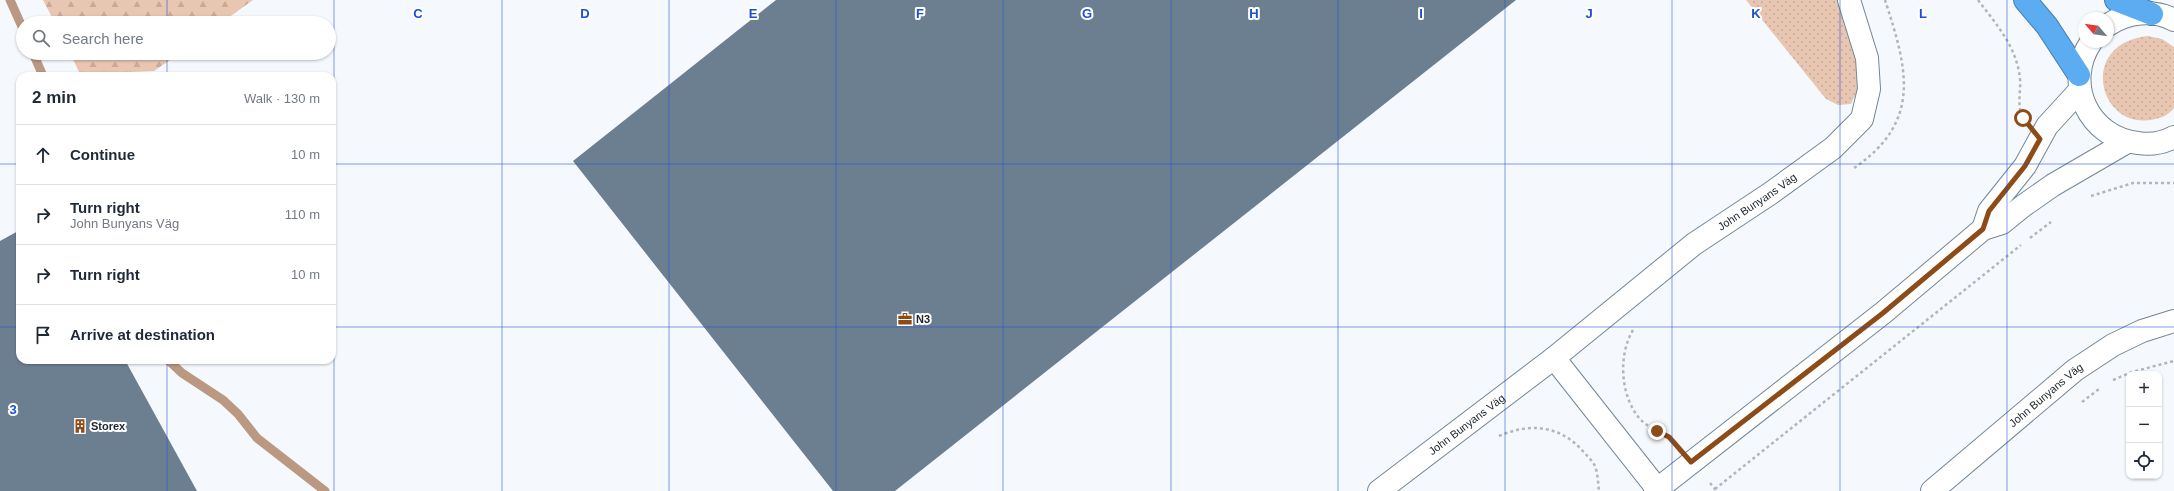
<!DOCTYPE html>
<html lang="en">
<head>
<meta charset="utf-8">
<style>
  :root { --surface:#fff; --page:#f6f6f7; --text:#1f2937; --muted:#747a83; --line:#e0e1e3 }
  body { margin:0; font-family:Helvetica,sans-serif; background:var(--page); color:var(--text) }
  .controls { position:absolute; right:12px; bottom:12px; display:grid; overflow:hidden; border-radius:8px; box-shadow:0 1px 3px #0004 }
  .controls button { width:36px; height:36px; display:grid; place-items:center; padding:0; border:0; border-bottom:1px solid var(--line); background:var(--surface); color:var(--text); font:20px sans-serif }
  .compass { position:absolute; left:2078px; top:12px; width:36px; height:36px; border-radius:50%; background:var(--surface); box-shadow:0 1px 3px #0004; rotate:299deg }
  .stop { position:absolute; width:12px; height:12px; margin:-9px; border:3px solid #8c4b17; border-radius:50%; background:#fff }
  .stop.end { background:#8c4b17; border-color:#fff; box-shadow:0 1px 4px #0008 }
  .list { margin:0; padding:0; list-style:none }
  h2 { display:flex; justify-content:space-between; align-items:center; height:52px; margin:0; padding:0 16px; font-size:17px }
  h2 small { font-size:13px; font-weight:400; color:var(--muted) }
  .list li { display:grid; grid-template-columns:26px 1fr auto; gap:12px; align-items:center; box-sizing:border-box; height:60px; padding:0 16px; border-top:1px solid var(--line) }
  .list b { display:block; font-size:15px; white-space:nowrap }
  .list p { margin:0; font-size:13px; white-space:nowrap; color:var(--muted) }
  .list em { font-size:13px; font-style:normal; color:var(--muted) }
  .icon { flex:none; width:22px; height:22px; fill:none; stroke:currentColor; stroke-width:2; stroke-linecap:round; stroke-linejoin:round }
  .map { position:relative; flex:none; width:2174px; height:491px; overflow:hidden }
  .search { position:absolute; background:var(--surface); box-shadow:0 1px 3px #0004; left:16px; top:16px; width:320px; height:44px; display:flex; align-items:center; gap:10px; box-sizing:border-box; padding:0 14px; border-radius:22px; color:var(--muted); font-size:15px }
  .panel { position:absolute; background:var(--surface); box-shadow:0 1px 3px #0004; left:16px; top:72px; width:320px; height:292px; border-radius:12px }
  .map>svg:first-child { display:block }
  .grass { fill:url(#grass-dots) }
  .forest { fill:url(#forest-firs) }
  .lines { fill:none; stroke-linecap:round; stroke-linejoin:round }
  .stream { stroke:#ba9882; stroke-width:9 }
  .building { fill:#6c7f91 }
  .minor-casing { stroke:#738698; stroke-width:24 }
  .highway-casing { stroke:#477eae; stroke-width:24 }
  .path { stroke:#b0b6bb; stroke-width:2.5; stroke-dasharray:3 3; stroke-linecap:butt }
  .minor { stroke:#fff; stroke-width:22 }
  .highway { stroke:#5cacf2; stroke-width:22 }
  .route { stroke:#8c4b17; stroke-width:5 }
  .grid { fill:none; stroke:#1d4ed8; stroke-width:1; stroke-opacity:0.55 }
  .labels { text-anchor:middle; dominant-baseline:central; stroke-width:4; stroke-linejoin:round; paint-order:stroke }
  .street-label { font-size:11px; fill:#20282f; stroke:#fff }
  .poi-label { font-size:11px; font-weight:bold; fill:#20282f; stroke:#fff; text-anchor:start }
  .grid-label { font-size:13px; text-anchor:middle; font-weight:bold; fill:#1d4ed8; stroke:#fff; stroke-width:4; stroke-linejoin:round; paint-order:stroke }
</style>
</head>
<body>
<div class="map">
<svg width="2174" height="491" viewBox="0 0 2174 491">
  <defs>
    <pattern id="grass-dots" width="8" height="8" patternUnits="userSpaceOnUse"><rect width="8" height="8" fill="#e8c6b1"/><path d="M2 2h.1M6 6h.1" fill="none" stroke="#c7aa99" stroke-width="1.8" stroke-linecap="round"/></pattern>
    <pattern id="forest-firs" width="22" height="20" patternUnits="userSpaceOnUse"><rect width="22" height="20" fill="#e8c6b1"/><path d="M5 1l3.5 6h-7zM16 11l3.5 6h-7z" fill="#c7aa99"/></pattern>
  </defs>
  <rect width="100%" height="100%" fill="#f5f9fd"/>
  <path class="grass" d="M1746 0H1838C1846 24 1859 52 1859 78 1860 87 1855 96 1851 104L1838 105 1826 99Z
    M2148 36 2162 39 2174 47V108C2168 116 2159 119 2150 120 2098 128 2078 43 2148 36Z"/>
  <path class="forest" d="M43 0H253L221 23H55Z
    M70 53H180L154 71 80 74Z"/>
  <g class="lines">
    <path class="stream" d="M10 0 23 29
      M33 53 43 76
      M168 360 182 373 223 400 238 414 257 438 325 491"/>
  </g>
  <path class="building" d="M776 0H1516L895 491H833L573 161Z
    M20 230V360H125L197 491H0V241Z"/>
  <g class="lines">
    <defs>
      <g id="minor">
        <path d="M2108 25C2127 12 2154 9 2174 20"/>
        <path d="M2091 42C2063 84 2089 138 2138 143 2150 145 2163 143 2174 137"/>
        <path d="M1983 229 1989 211 2025 166 2047 126 2080 90"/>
        <path id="s1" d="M1379 491 1554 358"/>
        <path d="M1655 491 1883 313 1983 229 2002 223 2023 206 2053 185 2127 142"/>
        <path id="s2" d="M1659 491 1554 358 1694 244 1771 193 1833 148 1862 119 1869 89 1867 58 1849 0"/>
        <path id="s3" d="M1932 491 2075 370 2113 345 2142 331 2174 321"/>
      </g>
      <path id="highway" d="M2025 0 2047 26 2079 75
        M2116 0 2152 14"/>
    </defs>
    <use href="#minor" class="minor-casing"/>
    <use href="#highway" class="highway-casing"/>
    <path class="path" d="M1978 0C1996 24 2017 47 2020 79 2021 91 2017 104 2022 116
      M1854 168C1923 121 1907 68 1885 0
      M2091 196 2133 183H2174
      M2030 238 2051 222
      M1633 330C1618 355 1620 396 1640 419 1649 429 1664 432 1673 442
      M2113 380 2132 372 2174 361
      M2082 402 2099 389
      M1499 436C1529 423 1558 425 1581 449 1586 455 1592 460 1595 466 1598 474 1598 483 1599 491
      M1710 483 1715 489 1713 491
      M1715 489 2021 245"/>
    <use href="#minor" class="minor"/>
    <use href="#highway" class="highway"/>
  </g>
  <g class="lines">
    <path class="route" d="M1657 431 1669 437 1691 462 1883 313 1983 229 1989 211 2025 166 2040 139 2023 118"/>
  </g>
  <path class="grid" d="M167 0V23M334 0V491M502 0V491M669 0V491M836 0V491M1003 0V491M1171 0V491M1338 0V491M1505 0V491M1672 0V491M1840 0V491M2007 0V491M167 53V76M0 164H20M332 164H2174M0 327H20M332 327H2174M167 360V491"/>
  <defs>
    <symbol id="office-bare" viewBox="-9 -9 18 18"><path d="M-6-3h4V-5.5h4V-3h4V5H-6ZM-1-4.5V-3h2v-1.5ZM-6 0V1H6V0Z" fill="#8c4b17" stroke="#fff" stroke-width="2.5" paint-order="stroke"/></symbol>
    <symbol id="building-bare" viewBox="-9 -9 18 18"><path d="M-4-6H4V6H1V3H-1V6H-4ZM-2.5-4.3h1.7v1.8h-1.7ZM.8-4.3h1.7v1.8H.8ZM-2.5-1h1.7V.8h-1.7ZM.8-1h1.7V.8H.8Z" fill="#8c4b17" stroke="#fff" stroke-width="2.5" paint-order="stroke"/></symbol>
  </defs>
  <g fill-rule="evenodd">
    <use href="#office-bare" x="895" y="309" width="20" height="20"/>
    <use href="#building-bare" x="70" y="416" width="20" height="20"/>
  </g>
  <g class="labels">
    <g class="street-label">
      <text stroke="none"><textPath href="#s2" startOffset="426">John Bunyans Väg</textPath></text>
      <text stroke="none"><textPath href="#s3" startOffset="149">John Bunyans Väg</textPath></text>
      <text stroke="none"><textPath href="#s1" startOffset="110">John Bunyans Väg</textPath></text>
    </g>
    <g class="poi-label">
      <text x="916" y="319">N3</text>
      <text x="91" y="426">Storex</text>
    </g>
  </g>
  <g class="grid-label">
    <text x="418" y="18">C</text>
    <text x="585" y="18">D</text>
    <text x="753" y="18">E</text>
    <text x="920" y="18">F</text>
    <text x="1087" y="18">G</text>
    <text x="1254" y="18">H</text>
    <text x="1421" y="18">I</text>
    <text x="1589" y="18">J</text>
    <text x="1756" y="18">K</text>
    <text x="1923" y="18">L</text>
    <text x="13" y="414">3</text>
  </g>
</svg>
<div class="controls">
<button>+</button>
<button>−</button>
<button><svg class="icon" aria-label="locate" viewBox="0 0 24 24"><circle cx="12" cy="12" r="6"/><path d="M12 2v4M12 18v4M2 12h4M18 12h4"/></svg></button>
</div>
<svg class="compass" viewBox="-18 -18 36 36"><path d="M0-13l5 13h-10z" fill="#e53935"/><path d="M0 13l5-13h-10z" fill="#747a83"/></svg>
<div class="stop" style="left:2023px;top:118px"></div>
<div class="stop end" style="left:1657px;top:431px"></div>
<div class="search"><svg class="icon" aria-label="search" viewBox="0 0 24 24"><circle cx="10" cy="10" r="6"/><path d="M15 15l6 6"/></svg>Search here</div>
<section class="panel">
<h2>2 min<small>Walk · 130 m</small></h2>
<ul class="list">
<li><svg class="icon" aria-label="ahead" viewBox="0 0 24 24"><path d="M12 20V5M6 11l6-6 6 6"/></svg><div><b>Continue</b></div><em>10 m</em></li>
<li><svg class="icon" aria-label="right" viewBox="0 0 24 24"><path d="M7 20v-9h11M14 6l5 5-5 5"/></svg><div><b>Turn right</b><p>John Bunyans Väg</p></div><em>110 m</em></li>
<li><svg class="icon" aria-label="right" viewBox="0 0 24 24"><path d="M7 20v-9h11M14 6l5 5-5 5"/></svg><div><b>Turn right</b></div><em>10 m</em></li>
<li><svg class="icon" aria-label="arrive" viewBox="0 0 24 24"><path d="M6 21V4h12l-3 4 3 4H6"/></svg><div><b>Arrive at destination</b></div></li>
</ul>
</section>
</div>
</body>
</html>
